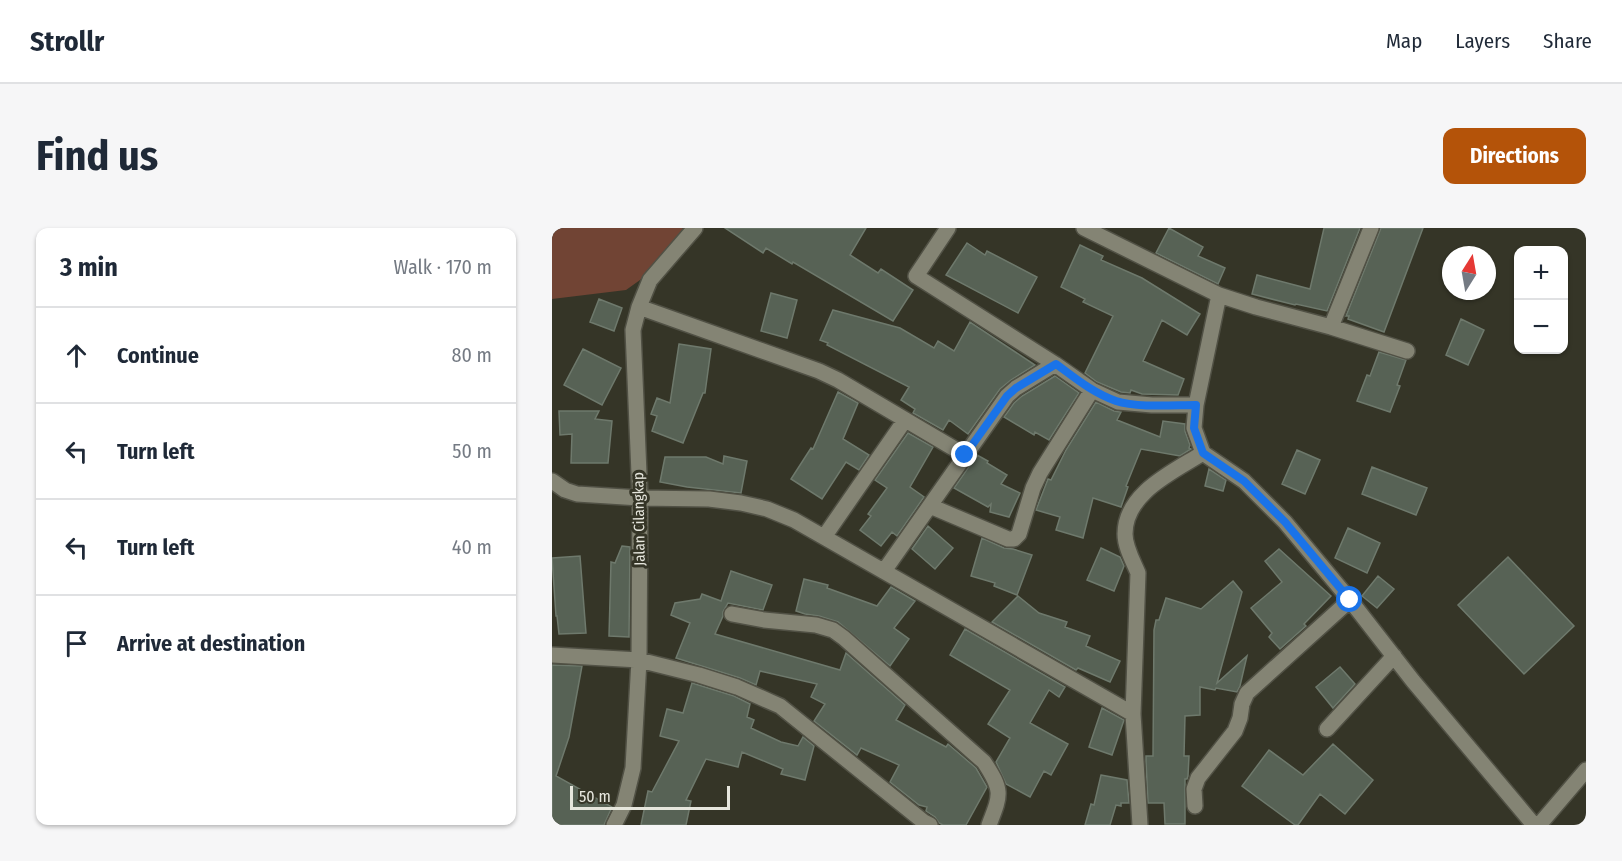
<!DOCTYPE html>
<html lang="en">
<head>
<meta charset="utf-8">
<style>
  :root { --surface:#fff; --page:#f6f6f7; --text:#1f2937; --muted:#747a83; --line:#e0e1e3; --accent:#b45309 }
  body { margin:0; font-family:"Fira Sans Condensed",sans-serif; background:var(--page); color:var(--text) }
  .controls { position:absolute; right:18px; top:18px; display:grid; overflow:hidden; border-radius:12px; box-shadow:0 2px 4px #0004 }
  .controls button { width:54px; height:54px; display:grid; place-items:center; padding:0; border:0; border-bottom:2px solid var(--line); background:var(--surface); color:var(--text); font:30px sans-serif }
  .compass { position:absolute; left:890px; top:18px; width:54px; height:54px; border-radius:50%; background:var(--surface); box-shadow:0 2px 4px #0004; rotate:11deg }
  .scale { position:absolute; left:18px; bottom:15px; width:160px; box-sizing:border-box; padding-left:6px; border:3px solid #e6e6dd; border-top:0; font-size:16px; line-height:21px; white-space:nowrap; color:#e6e6dd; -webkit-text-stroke:4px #353527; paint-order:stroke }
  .stop { position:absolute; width:18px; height:18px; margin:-14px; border:4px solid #1a73e8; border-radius:50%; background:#fff }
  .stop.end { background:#1a73e8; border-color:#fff; box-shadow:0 2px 6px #0008 }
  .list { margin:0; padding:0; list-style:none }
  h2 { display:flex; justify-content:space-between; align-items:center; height:78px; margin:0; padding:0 24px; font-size:26px }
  h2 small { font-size:20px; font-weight:400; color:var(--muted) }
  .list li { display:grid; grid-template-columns:39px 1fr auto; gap:18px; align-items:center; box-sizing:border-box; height:96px; padding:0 24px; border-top:2px solid var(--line) }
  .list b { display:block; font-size:22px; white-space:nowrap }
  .list em { font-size:20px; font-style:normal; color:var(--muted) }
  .icon { flex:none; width:33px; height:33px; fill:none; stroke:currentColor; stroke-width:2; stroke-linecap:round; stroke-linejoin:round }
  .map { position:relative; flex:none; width:1034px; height:597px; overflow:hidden; border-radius:12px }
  header { display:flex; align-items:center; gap:36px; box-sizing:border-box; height:84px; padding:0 30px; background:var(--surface); border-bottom:2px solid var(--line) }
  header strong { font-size:28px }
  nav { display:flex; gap:33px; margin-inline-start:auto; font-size:21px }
  .intro { display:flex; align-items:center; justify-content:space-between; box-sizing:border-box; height:144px; padding:0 36px }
  h1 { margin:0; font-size:42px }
  .button { padding:15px 27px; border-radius:12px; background:var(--accent); color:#fff; font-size:21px; font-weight:700 }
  main { display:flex; gap:36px; padding:0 36px }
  aside { flex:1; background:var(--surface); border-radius:12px; box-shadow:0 2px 4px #0004 }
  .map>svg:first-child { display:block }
  .green { fill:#714434 }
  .building { fill:#576255; stroke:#6e796c; stroke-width:1.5 }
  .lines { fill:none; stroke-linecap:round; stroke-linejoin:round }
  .minor-casing { stroke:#515145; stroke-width:18 }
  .minor { stroke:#848474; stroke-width:15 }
  .route { stroke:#1a73e8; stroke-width:8 }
  .labels { text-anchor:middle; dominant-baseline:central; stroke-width:6; stroke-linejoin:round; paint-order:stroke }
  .street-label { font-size:15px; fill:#e6e6dd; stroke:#353527 }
</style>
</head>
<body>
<header>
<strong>Strollr</strong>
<nav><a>Map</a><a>Layers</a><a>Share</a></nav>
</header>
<div class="intro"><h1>Find us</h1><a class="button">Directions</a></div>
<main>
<aside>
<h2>3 min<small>Walk · 170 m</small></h2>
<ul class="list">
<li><svg class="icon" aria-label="ahead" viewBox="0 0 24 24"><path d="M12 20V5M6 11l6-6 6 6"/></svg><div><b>Continue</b></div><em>80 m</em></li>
<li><svg class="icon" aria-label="left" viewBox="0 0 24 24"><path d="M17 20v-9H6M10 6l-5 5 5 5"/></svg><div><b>Turn left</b></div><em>50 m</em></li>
<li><svg class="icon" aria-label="left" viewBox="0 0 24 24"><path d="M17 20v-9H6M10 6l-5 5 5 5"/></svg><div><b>Turn left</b></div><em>40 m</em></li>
<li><svg class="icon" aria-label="arrive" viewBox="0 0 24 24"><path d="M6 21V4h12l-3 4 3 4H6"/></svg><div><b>Arrive at destination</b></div></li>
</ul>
</aside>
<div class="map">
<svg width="1034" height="597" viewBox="0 0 1034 597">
  <rect width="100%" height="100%" fill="#353527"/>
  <path class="green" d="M0 0H131L119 18 88 52 74 62 0 71Z"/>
  <path class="building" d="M173 0H314L298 27 326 45 329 41 361 62 341 93 241 34 240 36 214 20 211 25Z
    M617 0 651 19 646 28 673 40 666 56 604 25Z
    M772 0H808L775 83 744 76 743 77 700 66 705 47 758 61Z
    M829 0H871L832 104 796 91 797 88H794Z
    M415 15 433 27 435 23 485 49 466 85 394 47Z
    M528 17 551 28 549 32 590 50 648 86 635 107 610 92 591 133 632 151 626 167 590 166 579 162 578 165 569 164 545 154 533 145 561 88 531 74 533 71 509 59Z
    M219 65 245 72 235 110 209 103Z
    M47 71 70 80 62 103 38 94Z
    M281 82 348 100 382 120 386 113 402 123 418 94 483 137 459 152 448 161 416 206 397 192 391 202 361 185 363 181 349 172 357 159 275 117 276 115 268 112Z
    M909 91 932 102 916 137 894 127Z
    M127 116 159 121 153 165H151L131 215 100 203 105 188 99 186 105 170 118 175Z
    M31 121 69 140 50 177 12 157Z
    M827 124 854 132 845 157 848 158 838 184 805 173 815 147 818 148Z
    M503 148 527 165 497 212 483 204 482 207 452 189 462 175 470 168Z
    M286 164 306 175 291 211 317 227 307 242 294 234 270 271 239 251 259 220 261 221Z
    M544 174 562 183 569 184 565 192 608 209 611 193 633 196V203L638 217 637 220 639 221 628 228 589 221 574 258 576 259 569 279 541 270 531 310 504 302 508 289 484 282 496 251 499 252 514 222Z
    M7 183H47L43 191 60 193 56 235H19L20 206 8 207Z
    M356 205 381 219 358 259 372 269 345 308 340 304 329 318 308 302 319 288 316 286 335 260 323 252Z
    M745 222 768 232 753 266 730 256Z
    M425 227 436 233 435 235 455 247 449 256 468 265 457 289 438 284 439 276 436 279 402 260Z
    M172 228 195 233 189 265 135 259 108 254 113 229H154L171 236Z
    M820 239 875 260 864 287 810 266Z
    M657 241 674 252 671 263 653 258Z
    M376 298 401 320 383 341 360 321Z
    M796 300 828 315 815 345 783 330Z
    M430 310 452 320 461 321 480 327 465 367 442 358 443 355 419 348Z
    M70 318 78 319 77 409 57 408 59 334 63 335Z
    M549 320 568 329 572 338 562 363 535 352Z
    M727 321 779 368 752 396 754 398 728 421 717 409 720 405 699 380 730 354 713 333Z
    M28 328 34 405 7 406 5 388H4L0 330Z
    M956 329 1022 398 972 446 906 377Z
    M179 343 220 357 211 382 176 375 171 384V388L163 406 288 442 294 425 353 477 344 492 394 519 396 516 424 540 435 559 414 597H391L387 595 383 589 374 583 375 579 367 577 338 554 347 537 309 520 305 527 262 493 273 476 259 469 265 456 208 443 204 457 188 450 124 430 138 395 119 387 123 375 148 371 150 366 169 373Z
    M826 348 842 361 825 380 810 368Z
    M252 351 276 357 275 360 325 378 339 359 363 373 342 400 357 411 338 438 286 394 267 388 253 386 244 383Z
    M681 353 690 364 665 455 695 428 688 458 685 464 664 460 663 462 648 459V487L633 488 632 528H637L636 548 635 551H633V596H613L612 575H596L594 533V528H601L602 402 604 392H607L614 370 649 381Z
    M466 368 487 385 515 394 513 399 538 408 534 418 568 433 558 454 526 440 524 442 440 394Z
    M413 401 513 459 507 469 497 462 478 495 516 516 499 547 492 543 478 569 454 556 444 534 458 510 436 496 458 462 398 427Z
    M0 437 30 438 17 509 4 548 60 579 52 597H0Z
    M788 439 803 456 781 480 764 459Z
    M140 455 182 468 198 476 195 489 202 492 199 500 229 514 246 518 251 509 262 518 253 552 229 546 231 541 190 524 186 539 154 531 134 572 139 573 134 597H89L96 563 100 564 127 513 108 508 115 481 131 485Z
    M550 480 572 492 560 527 537 519Z
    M781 516 821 552 793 586 768 566 746 597H743L690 558 717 522 751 547Z
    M549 547 575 552 577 575H569V578L564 577 558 597H533L539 576 542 577Z"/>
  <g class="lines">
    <defs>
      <path id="minor" d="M396 0 364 48 503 136 540 162 566 174 600 177H644
        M532 0 667 67 644 177 642 200 651 225 692 253 733 294 798 372 861 453 982 597
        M667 67 704 79 779 99 855 123
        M87 79 267 143 286 152 413 227
        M779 99 819 0
        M0 253 13 262 25 266 88 270 157 271 189 275 215 281 242 292 581 486
        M378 278 456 311H462L467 306 481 260 488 245 540 162
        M272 309 353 192
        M332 343 455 168 464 160 503 136
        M180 386 212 392 264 397 281 402 292 410 432 534C451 563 449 566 437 597
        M0 427 87 432 147 447 185 459 228 478 372 594 378 597
        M775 501 842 428
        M643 578 642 561 646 550 683 503 688 490 690 476 695 465 798 372
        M62 597 72 577 81 540 87 432 88 270 81 102 87 79 98 52 143 0
        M588 597 581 486 586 345C581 333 573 319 573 306 573 265 621 244 651 225
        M987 597 1034 542"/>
    </defs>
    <use href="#minor" class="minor-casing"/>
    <use href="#minor" class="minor"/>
  </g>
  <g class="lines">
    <path class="route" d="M413 227 455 168 464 160 504 136C523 150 541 165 564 173 585 180 622 177 644 177L642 200 651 225 692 253 733 294 798 372"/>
  </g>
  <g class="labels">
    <g class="street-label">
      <text transform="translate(87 291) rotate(-91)">Jalan Cilangkap</text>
    </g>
  </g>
</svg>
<div class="controls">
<button>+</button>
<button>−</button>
</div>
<svg class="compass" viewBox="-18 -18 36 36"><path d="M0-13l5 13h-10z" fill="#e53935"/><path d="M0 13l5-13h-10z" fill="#747a83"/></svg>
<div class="scale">50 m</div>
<div class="stop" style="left:798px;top:372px"></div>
<div class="stop end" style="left:413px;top:227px"></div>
</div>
</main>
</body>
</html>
